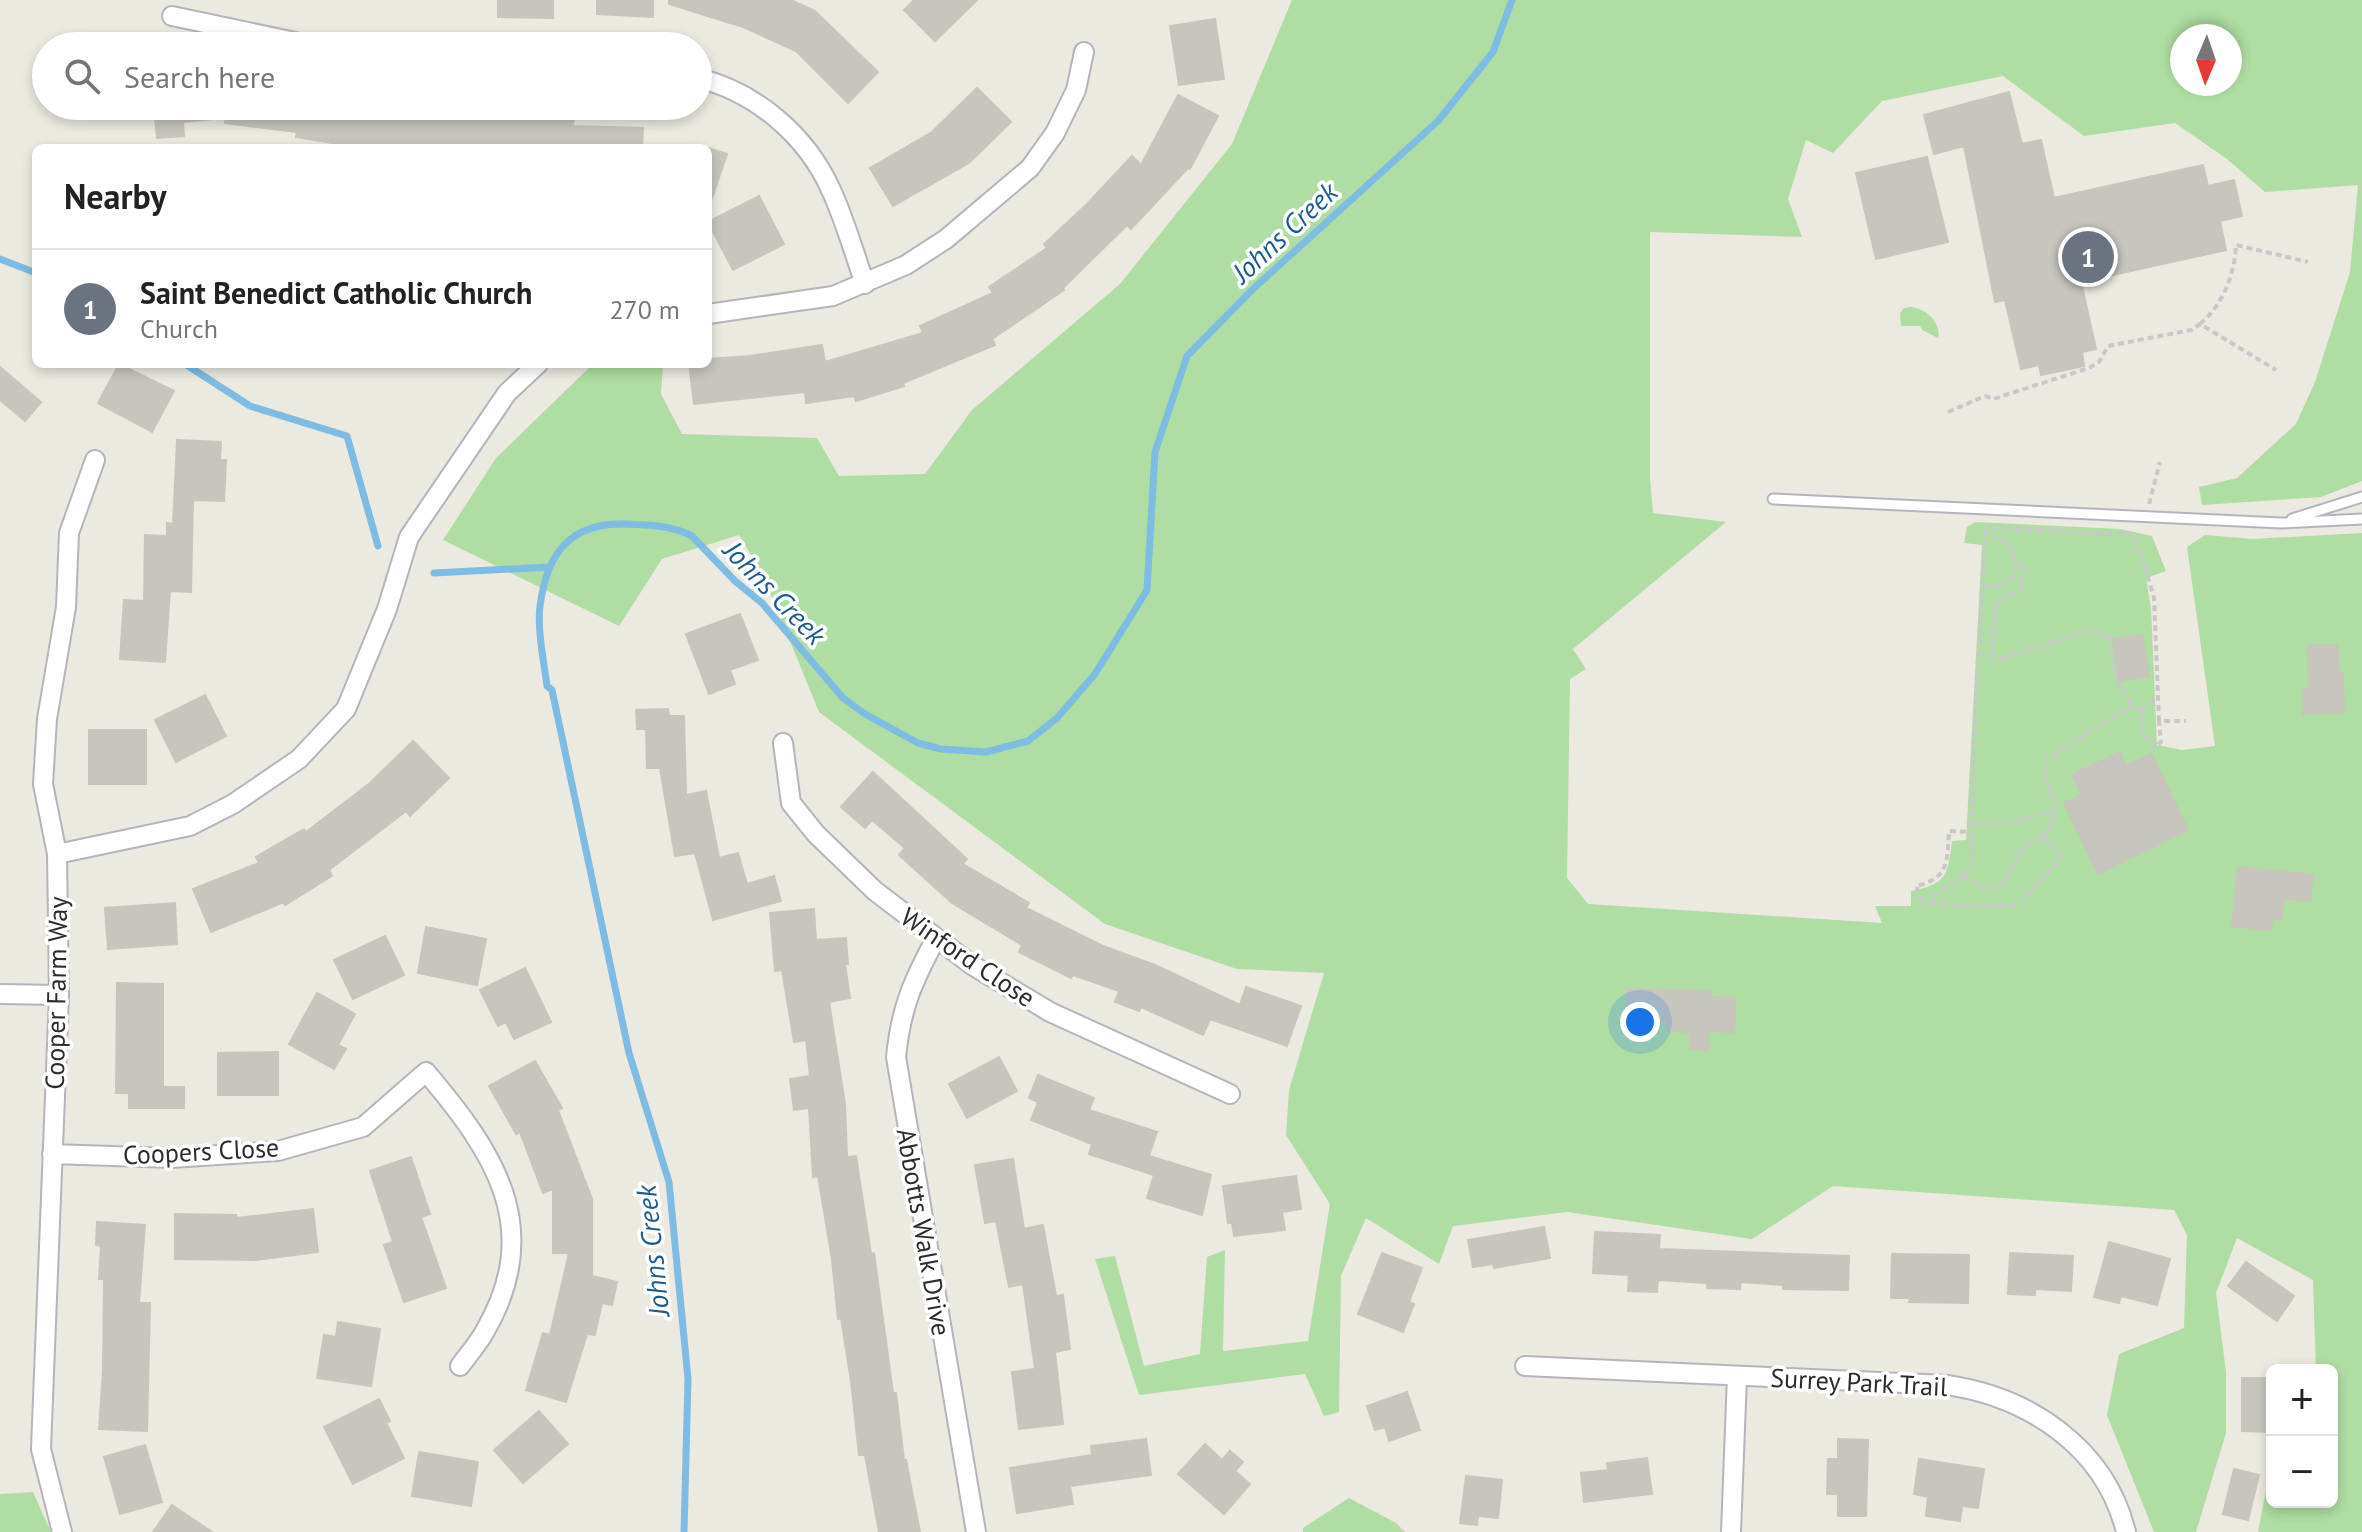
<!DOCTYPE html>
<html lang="en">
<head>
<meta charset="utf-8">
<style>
  :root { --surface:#fff; --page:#f2f2f2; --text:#222; --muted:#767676; --line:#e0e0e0; --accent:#b45309 }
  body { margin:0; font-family:"PT Sans",sans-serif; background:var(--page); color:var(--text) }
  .controls { position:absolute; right:24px; bottom:24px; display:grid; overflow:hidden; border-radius:12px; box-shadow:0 4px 12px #0003 }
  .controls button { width:72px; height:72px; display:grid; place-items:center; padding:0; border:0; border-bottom:2px solid var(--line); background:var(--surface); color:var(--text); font:40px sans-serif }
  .compass { position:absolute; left:2170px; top:24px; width:72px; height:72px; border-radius:50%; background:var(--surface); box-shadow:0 4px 12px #0003; rotate:182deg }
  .you { position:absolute; left:1640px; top:1022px; width:28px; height:28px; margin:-20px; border:6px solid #fff; border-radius:50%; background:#1a73e8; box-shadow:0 0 0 12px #1a73e833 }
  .badge { display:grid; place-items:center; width:52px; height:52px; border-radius:50%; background:var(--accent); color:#fff; font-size:26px; font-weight:700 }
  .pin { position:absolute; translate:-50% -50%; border:4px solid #fff; box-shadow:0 2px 8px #0006 }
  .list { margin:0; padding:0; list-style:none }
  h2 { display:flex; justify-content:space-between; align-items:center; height:104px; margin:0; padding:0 32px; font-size:34px }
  h2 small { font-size:26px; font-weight:400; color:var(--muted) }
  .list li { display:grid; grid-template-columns:52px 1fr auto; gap:24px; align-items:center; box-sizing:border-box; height:120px; padding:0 32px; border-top:2px solid var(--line) }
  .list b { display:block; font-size:30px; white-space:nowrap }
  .list p { margin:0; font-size:26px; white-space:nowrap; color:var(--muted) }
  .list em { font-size:26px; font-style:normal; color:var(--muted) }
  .icon { flex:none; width:44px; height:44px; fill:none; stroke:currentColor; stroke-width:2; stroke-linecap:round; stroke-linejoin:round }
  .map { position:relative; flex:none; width:2362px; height:1532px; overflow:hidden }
  .search { position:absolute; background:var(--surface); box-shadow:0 4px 12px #0003; left:32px; top:32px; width:680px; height:88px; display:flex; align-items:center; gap:20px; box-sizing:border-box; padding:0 28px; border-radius:44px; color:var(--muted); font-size:30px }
  .panel { position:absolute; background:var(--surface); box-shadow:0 4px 12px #0003; left:32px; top:144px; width:680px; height:224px; border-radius:12px }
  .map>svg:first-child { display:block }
  .green { fill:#afdda3; fill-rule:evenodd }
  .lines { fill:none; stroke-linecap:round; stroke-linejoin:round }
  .stream { stroke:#7ebce3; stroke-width:7 }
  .building { fill:#c8c5bf; stroke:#c8c5ba; stroke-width:2 }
  .lane-casing { stroke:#b4b4be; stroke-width:13 }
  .street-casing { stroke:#b4b4be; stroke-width:22 }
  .path { stroke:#c8c8c8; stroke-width:4; stroke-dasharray:6 4; stroke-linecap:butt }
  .lane { stroke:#fff; stroke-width:9 }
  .street { stroke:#fff; stroke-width:18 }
  .labels { text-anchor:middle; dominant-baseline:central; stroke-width:7; stroke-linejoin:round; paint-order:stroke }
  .street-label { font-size:26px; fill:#2c2c2c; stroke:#fff }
  .water-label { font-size:28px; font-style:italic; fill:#1b5a91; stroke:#fff }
</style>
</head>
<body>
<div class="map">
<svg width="2362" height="1532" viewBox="0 0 2362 1532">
  <rect width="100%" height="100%" fill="#ece9e0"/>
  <path class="green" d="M1292 0H2362V481L2321 497 2202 505 2199 487 2237 478 2296 424 2315 382 2350 272 2358 185 2265 192 2227 159 2175 123 2084 136 2003 76 1882 101 1833 153 1806 140 1788 199 1802 237 1650 232V478L1653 513 1726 522 1573 649 1586 669 1570 679 1567 878 1588 904 1882 923 1875 906H1911V891C1947 884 1948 875 1952 841L1966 840 1982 545 1964 543 1967 527 1975 522 2120 529 2152 536 2166 571 2146 578 2151 608 2157 745 2182 750 2215 746 2187 547 2205 535 2253 539 2362 533V1532H2258L2272 1458V1502H2332V1370H2316L2313 1280 2237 1238 2216 1293 2226 1372V1433L2196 1532H2154L2107 1415 2119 1354 2184 1328 2187 1235 2174 1210 1833 1186 1752 1239 1567 1212 1453 1226 1439 1264 1366 1218 1341 1276 1339 1412 1324 1416 1305 1374 1139 1395 1095 1259 1115 1256 1144 1366 1200 1354 1207 1257 1225 1250 1223 1351 1308 1341 1330 1204 1286 1135 1289 1090 1324 973 1237 969 1105 924 819 712 762 573 739 535 662 559 619 626 443 540 496 458 593 364H663L661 394 682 434 817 438 839 476 925 474 972 410 1120 284 1232 144ZM2182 36H2230V84H2182Z
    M1910 307C1925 308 1942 322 1938 338L1922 330 1920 326H1901L1900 313 1904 308Z
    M33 1492 51 1532H0V1494Z
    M1349 1498 1396 1523 1405 1532H1303V1528Z"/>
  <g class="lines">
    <path class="stream" d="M0 259 36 273
      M185 364 250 406 347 436 378 546
      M434 573 550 567
      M684 1532 688 1379 669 1182 629 1053 552 690 547 686C544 662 537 629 540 606 547 553 570 522 626 524 648 525 672 525 692 536L735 581 762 603 843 698 865 714 918 743 941 749 986 752 1028 741 1057 718 1095 674 1147 590 1155 452 1187 356 1253 289 1438 121 1493 52 1512 0"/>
  </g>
  <path class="building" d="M498 0H553V18L498 17Z
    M597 0H653V17L597 14Z
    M669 0H791L815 11 878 72 848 103 796 51 743 27 669 4Z
    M914 0H977L935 41 904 10Z
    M1215 19 1224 79 1179 85 1170 26Z
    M977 88 1011 122 969 163 893 206 870 168 932 132Z
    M2009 92 2022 144 2041 140 2054 198 2203 165 2208 186 2234 180 2242 216 2220 221 2226 250 2081 282 2096 349 2082 352 2084 366 2041 375 2039 365 2021 369 2005 300 1995 302 1964 146 1934 154 1924 115Z
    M1178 95 1218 116 1190 169 1188 168 1131 229 1127 225 1063 288 1064 290 992 339 995 345 903 383 904 386 856 401 854 396 806 403 805 392 694 404 689 364H708V359L750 356 822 345 825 362 923 333 920 326 993 293 989 287 1047 248 1044 244 1087 204 1132 156 1141 165Z
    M154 106H222V118L183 122 184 136 157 138Z
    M227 106H364L446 111V107L574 117 573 126 643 128 642 148H362L296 137 297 132 225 123Z
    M708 148 727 154 711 201 708 200Z
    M1927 157 1948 242 1876 259 1856 173Z
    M759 196 784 244 733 270 708 222Z
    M119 364 174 391 152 432 98 403Z
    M0 367 41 402 25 421 0 400Z
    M177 440 221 442 220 460H226L224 501 193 500 191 592 170 591 165 662 120 659 124 600 144 601 145 535 167 536V523L173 524Z
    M740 614 758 660 730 670 735 684 709 694 686 634Z
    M2142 635 2149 676 2119 681 2113 639Z
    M2308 645H2337L2339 673H2343L2344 712 2303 714V689H2309Z
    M205 695 226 736 176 762 155 720Z
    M668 709 669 716H684L686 795 706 791 719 858 738 853 747 884 774 876 781 901 713 920 695 853 675 856 660 768H647L646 729H637L636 710Z
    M89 730H146V784H89Z
    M413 741 449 778 410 816 406 811 329 870 332 876 285 905 284 902 211 932 193 889 259 863 256 857 304 829 306 832 370 783Z
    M2120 752 2126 766 2151 754 2188 830 2098 874 2064 803 2082 795 2072 775Z
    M873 772 967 859 963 864 1029 903 1026 908 1103 946 1155 965 1240 1005 1246 987 1301 1006 1287 1046 1210 1019 1203 1035 1141 1007 1139 1011 1115 1002 1119 991 1073 975 1071 978 1019 952 1022 945 952 903 899 855 905 848 872 820 865 828 841 807Z
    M2238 867 2313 875 2310 901 2284 898 2282 919 2272 918 2271 930 2232 926Z
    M175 903 177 944 108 949 105 908Z
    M814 909 816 940 846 938 848 964H845L850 998 829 1002 845 1104 847 1157 856 1156 871 1254 874 1253 893 1393H896L904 1460H906L920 1532H879L865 1455H859L851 1381 841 1318 838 1319 832 1259 818 1176 813 1177 809 1108 794 1110 790 1079 810 1076 806 1040 794 1042 782 970 775 971 770 913Z
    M426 927 486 939 477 985 418 973Z
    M385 936 404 975 353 999 334 960Z
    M525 968 551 1022 514 1039 506 1022 498 1026 480 990Z
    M117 983 163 984V1087H184V1108H129V1093H116Z
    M1627 989 1710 991V997L1735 998 1734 1032 1708 1031V1050L1690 1049V1032L1668 1031V1021H1645L1646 1010H1627Z
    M317 993 355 1014 338 1045 346 1049 334 1069 289 1044Z
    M278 1052V1095H218V1053Z
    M999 1057 1017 1091 967 1118 949 1084Z
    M535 1061 562 1108 558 1110 592 1199V1276L617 1282 612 1305 602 1303 595 1335 587 1334 566 1402 526 1390 543 1333 550 1335 569 1253H553V1189L543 1193 520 1132 516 1134 489 1086Z
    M1038 1075 1094 1098 1089 1110 1157 1132 1149 1156 1211 1175 1202 1215 1147 1198 1154 1175 1089 1154 1092 1144 1031 1120 1038 1102 1029 1098Z
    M411 1157 430 1214 421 1217 446 1288 404 1302 384 1245 393 1242 370 1171Z
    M1013 1159 1024 1229 1043 1225 1056 1296 1063 1295 1070 1349 1055 1352 1063 1424 1019 1429 1012 1372 1035 1369 1023 1284 1009 1287 996 1221 985 1223 975 1165Z
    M1296 1176 1301 1209 1282 1212 1285 1230 1234 1236 1232 1222 1228 1223 1223 1186Z
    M313 1209 318 1252 256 1260 175 1259V1214L236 1215V1218Z
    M97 1222 145 1225 139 1303H150L147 1431 99 1429 103 1371 104 1279H99L101 1246 96 1245Z
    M1544 1227 1550 1258 1494 1268 1493 1264 1473 1267 1468 1240Z
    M1595 1232 1660 1235 1659 1249 1849 1256 1848 1290 1783 1289V1285L1741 1282 1740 1289 1707 1288V1283L1658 1280 1657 1292 1628 1291 1629 1275 1593 1273Z
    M2109 1242 2170 1259 2157 1305 2121 1296 2119 1303 2094 1297Z
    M1382 1253 1422 1268 1409 1302 1414 1304 1403 1332 1358 1314Z
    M2010 1253 2073 1256 2071 1291 2035 1289V1295L2008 1294Z
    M1892 1254 1969 1255 1968 1303 1909 1302 1910 1298H1891Z
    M2246 1262 2294 1296 2277 1321 2228 1286Z
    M338 1322 380 1329 371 1386 317 1378 324 1335 336 1337Z
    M2242 1378H2272V1432L2242 1431Z
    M1407 1392 1420 1430 1389 1441 1385 1427 1375 1430 1367 1406Z
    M379 1399 390 1421 386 1423 404 1458 353 1484 324 1427Z
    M539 1411 568 1444 523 1483 494 1450Z
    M1146 1439 1151 1475 1070 1486 1073 1504 1017 1513 1010 1468 1092 1455 1091 1446Z
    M1838 1439 1868 1440 1866 1516H1838V1494H1827L1828 1459H1838Z
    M1205 1444 1222 1460 1230 1451 1243 1462 1235 1471 1250 1484 1224 1514 1178 1474Z
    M145 1445 162 1502 120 1514 104 1457Z
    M419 1452 478 1462 471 1506 412 1496Z
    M1647 1458 1652 1494 1584 1502 1581 1473 1608 1470 1607 1463Z
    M1919 1459 1984 1469 1978 1508 1962 1506 1960 1521 1926 1516 1928 1497 1914 1494Z
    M2234 1469 2259 1475 2248 1520 2223 1514Z
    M1466 1476 1502 1480 1498 1518 1478 1516 1477 1525 1460 1523Z
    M172 1505 212 1532H153Z"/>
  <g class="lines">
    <defs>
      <path id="lane" d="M1773 499 2281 523 2362 519
        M2292 519 2362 497"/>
      <path id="street" d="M172 16 314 46
        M698 78C756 92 807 136 831 190 845 220 854 253 865 284
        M708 314 833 296 906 265 946 239 1030 168 1055 133 1076 90 1084 52
        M783 743 791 803 816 834 875 891 972 965 1050 1012 1230 1094
        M57 854 190 826 233 804 299 759 346 709 387 609 409 537 507 393 538 364
        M936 938C913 981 901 1007 896 1057L976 1532
        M0 994 59 995
        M52 1154 172 1158 278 1151 363 1127 426 1072C494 1152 545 1228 485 1331 478 1344 468 1355 460 1366
        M1525 1366 1947 1385C2029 1397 2105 1447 2126 1532
        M62 1532 41 1449 59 995 57 854 43 784 47 719 66 607 69 533 95 460
        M1731 1532 1737 1376"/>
    </defs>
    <use href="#lane" class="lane-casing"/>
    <use href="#street" class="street-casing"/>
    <path class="path" d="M2200 324C2223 305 2235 273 2236 245L2308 262
      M1948 412 1985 396 1993 399 2089 368 2099 362 2108 346 2191 330 2200 324 2276 370
      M2149 504 2160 462
      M2014 564H2024L2021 590 1998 601 1995 612 1992 661 2085 632 2094 631 2109 638 2117 681 2132 705
      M1983 587C1991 587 2001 587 2008 582 2018 575 2015 554 2009 545 2003 538 1994 536 1985 535
      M2141 710 2158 698
      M2159 721 2154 598 2144 564 2132 535 1985 527 1971 825C2000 822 2029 822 2055 809L2044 769 2047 758 2132 705 2140 710 2142 732 2155 747 2161 742 2159 721H2186
      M2043 838 2054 818 2055 809
      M1963 877 1935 895 1932 903C1941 906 2013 907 2020 904L2060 859 2057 849 2043 838C2011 848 2018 867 2000 887L1982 888 1963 877 1972 863 1971 825
      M1932 903 1922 902 1916 886C1950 878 1947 861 1949 831L1971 832"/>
    <use href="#lane" class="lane"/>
    <use href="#street" class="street"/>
  </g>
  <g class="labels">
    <g class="street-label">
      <text transform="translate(968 957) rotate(34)">Winford Close</text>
      <text transform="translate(56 993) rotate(-89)">Cooper Farm Way</text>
      <text transform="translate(201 1151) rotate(-3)">Coopers Close</text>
      <text transform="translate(924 1232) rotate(80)">Abbotts Walk Drive</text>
      <text transform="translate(1859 1382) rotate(3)">Surrey Park Trail</text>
    </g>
    <g class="water-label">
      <text transform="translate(1284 232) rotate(-43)">Johns Creek</text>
      <text transform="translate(775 592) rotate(46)">Johns Creek</text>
      <text transform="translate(652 1251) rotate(-96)">Johns Creek</text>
    </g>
  </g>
</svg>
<div class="controls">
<button>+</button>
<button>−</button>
</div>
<svg class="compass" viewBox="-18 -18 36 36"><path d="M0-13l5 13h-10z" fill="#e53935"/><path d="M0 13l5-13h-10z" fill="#767676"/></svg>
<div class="you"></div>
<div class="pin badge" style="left:2088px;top:257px;background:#6b7280">1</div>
<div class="search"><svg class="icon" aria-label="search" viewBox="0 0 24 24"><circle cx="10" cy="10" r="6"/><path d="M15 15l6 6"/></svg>Search here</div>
<section class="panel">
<h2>Nearby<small></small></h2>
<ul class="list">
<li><span class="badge" style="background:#6b7280">1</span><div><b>Saint Benedict Catholic Church</b><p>Church</p></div><em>270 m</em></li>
</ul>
</section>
</div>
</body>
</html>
